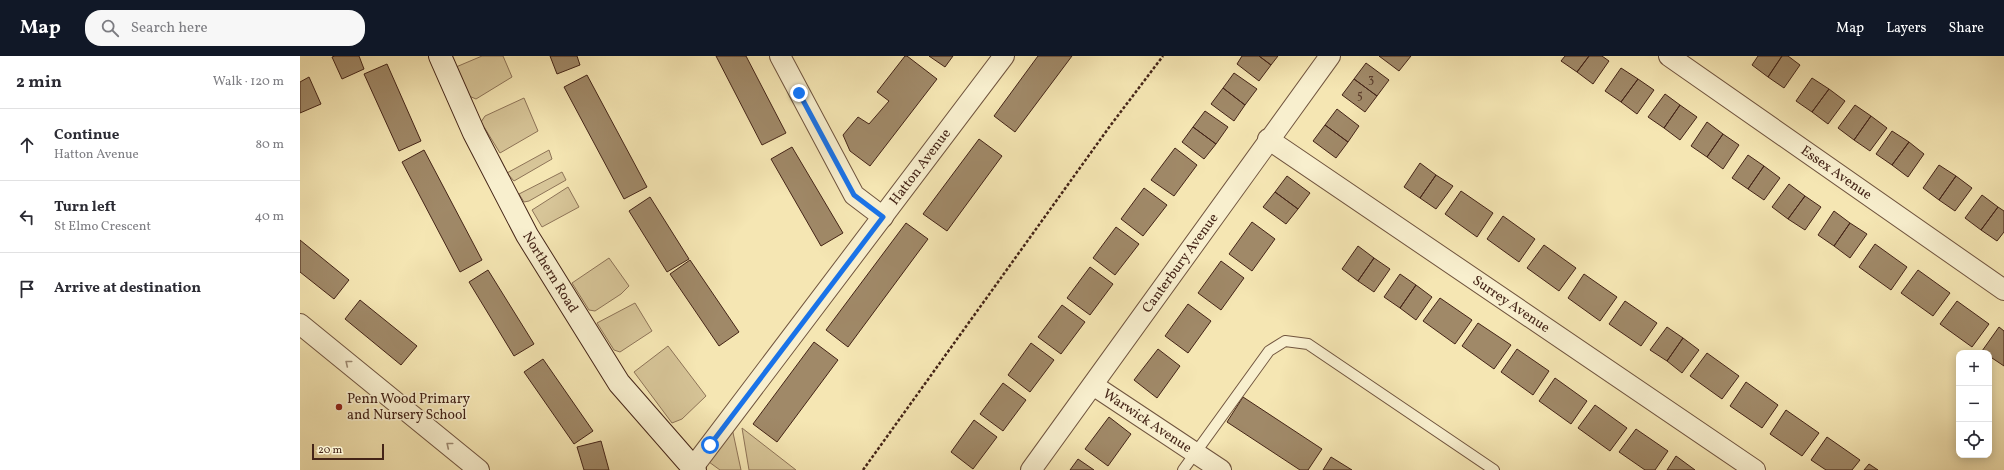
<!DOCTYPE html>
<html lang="en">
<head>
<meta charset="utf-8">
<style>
  :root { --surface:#fff; --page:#f7f7f7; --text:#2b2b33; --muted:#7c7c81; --line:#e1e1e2; --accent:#111827 }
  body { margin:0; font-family:Vollkorn,serif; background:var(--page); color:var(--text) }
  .controls { position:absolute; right:12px; bottom:12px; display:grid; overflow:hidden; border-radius:8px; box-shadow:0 2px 10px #0003 }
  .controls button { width:36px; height:36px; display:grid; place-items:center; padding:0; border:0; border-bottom:1px solid var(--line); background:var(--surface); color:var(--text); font:20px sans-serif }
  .scale { position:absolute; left:12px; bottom:10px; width:72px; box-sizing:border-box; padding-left:4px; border:2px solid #442417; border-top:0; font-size:11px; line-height:14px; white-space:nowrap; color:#442417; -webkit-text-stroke:3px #f8efce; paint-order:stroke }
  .stop { position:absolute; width:12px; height:12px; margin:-9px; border:3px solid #1a73e8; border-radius:50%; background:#fff }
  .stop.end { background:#1a73e8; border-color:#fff; box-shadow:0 1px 4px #0008 }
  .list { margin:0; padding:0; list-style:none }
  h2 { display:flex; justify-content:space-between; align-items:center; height:52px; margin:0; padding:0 16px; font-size:17px }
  h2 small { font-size:13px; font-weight:400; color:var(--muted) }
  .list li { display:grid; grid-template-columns:26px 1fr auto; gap:12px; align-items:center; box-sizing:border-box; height:72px; padding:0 16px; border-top:1px solid var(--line) }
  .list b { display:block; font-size:15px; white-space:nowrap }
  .list p { margin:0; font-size:13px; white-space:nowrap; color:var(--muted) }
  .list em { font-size:13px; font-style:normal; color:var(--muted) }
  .icon { flex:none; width:22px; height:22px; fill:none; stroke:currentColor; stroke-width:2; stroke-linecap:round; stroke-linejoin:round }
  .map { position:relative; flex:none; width:1704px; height:414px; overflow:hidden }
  header { display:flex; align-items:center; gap:24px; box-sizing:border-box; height:56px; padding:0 20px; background:var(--accent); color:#fff }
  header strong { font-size:19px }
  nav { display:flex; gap:22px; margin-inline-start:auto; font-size:14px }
  .search { width:280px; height:36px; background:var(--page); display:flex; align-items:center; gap:10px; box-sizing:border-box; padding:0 14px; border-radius:16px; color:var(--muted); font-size:15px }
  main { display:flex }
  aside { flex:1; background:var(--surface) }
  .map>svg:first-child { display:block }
  .green { fill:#d7c598; stroke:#8e7458 }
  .building { fill:#a08968; stroke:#442417 }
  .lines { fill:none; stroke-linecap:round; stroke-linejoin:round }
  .lane-casing { stroke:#70543e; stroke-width:12 }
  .street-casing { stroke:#70543e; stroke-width:22 }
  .secondary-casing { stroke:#442417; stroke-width:24 }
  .path { stroke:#442417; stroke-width:2.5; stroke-dasharray:3 2; stroke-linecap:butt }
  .lane { stroke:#f8efce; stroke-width:10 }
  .street { stroke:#f8efce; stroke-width:20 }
  .secondary { stroke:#f8efce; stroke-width:22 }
  .oneway { stroke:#9e8a72 }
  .route { stroke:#1a73e8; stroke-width:5 }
  .poi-dot { fill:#8f2418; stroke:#f8efce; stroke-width:1.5 }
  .labels { text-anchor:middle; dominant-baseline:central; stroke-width:3.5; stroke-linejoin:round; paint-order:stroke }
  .number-label { font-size:12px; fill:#5b3d2b }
  .street-label { font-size:14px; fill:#442417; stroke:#f8efce }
  .poi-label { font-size:14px; fill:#442417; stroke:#f8efce; text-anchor:start }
</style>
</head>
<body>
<header>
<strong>Map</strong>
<div class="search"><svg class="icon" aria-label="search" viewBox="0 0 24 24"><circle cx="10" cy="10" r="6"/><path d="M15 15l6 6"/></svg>Search here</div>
<nav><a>Map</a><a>Layers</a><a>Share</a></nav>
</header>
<main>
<aside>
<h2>2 min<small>Walk · 120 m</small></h2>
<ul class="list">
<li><svg class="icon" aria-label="ahead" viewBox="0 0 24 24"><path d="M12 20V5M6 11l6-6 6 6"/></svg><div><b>Continue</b><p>Hatton Avenue</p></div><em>80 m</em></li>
<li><svg class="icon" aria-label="left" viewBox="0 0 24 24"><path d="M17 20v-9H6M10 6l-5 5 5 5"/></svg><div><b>Turn left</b><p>St Elmo Crescent</p></div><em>40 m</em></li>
<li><svg class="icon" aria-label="arrive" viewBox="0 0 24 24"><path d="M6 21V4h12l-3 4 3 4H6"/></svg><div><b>Arrive at destination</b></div></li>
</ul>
</aside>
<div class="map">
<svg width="1704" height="414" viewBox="0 0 1704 414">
  <rect width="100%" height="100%" fill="#f5e6b3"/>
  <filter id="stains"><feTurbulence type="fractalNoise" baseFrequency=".005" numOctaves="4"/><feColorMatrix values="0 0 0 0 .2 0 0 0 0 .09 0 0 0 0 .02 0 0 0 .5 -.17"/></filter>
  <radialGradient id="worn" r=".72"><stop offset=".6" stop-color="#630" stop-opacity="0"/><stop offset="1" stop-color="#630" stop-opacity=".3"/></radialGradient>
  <path class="green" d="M182 0H203L212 21 176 43 169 40 156 11Z
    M224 42 238 75 200 97 181 66 185 60Z
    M249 94 252 103 214 125 207 117Z
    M262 116 266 124 229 145 224 146 219 138Z
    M268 131 279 151 242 171 232 154Z
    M309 202 329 230 321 238 295 255 289 254 272 227Z
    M335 247 352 275 320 296 314 294 297 267Z
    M368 290 406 340 382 363 372 367 334 316Z
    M432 372 441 414H420L409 406Z
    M442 372 496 414H449Z"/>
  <path class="building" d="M35 0H59L64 13 42 23 32 1Z
    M250 0H277L280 9 257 18Z
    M416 0H446L486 77 462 89Z
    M605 0H607L637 23 570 110 550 95 543 79 558 61 569 68 589 45 577 36Z
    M629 0H653L645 11Z
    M738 0H772L715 76 694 60Z
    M942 0H959L971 9 959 25 937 8Z
    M959 0H978L971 9Z
    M1079 0H1111L1099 15Z
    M1265 0H1289L1277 16 1261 5Z
    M1289 0H1302L1309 5 1293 28 1277 16Z
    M1458 0H1482L1468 21 1452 9Z
    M1482 0H1488L1500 9 1484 32 1468 21Z
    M1066 7 1089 24 1077 40 1054 23Z
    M87 8 121 85 99 95 64 18Z
    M1321 12 1338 23 1321 46 1305 35Z
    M934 17 957 33 945 49 923 32Z
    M287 19 347 131 324 143 264 31Z
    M9 21 21 48 0 57V26Z
    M1512 22 1529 33 1512 56 1496 45Z
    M1054 23 1077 40 1065 56 1042 39Z
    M1338 23 1354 34 1337 58 1321 46Z
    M923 32 945 49 934 65 911 48Z
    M1529 33 1545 45 1528 68 1512 56Z
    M1365 38 1380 49 1364 72 1348 61Z
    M1380 49 1397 61 1380 84 1364 72Z
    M1555 49 1571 60 1554 84 1538 72Z
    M1037 53 1059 70 1048 86 1025 69Z
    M905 55 928 71 916 88 893 71Z
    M1571 60 1587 72 1570 95 1554 84Z
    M1407 66 1423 78 1407 101 1391 90Z
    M1025 69 1048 86 1036 102 1013 85Z
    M893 71 916 88 904 103 882 86Z
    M1592 75 1609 86 1592 109 1576 98Z
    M1423 78 1439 89 1423 113 1407 101Z
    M679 83 702 100 647 175 623 158Z
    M1609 86 1624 98 1608 121 1592 109Z
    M492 91 543 177 521 190 471 103Z
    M875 92 897 109 874 140 851 124Z
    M124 94 182 204 160 216 102 106Z
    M1448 99 1464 110 1448 133 1432 122Z
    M1120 107 1136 119 1120 142 1104 131Z
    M1639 109 1656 120 1639 144 1623 132Z
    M1464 110 1480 122 1464 144 1448 133Z
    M1136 119 1153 130 1136 153 1120 142Z
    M987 120 1010 137 998 153 975 136Z
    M1656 120 1672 132 1655 155 1639 144Z
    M1489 128 1505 140 1488 163 1472 151Z
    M844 132 867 149 843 180 821 163Z
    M1161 135 1193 157 1177 181 1145 158Z
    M975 136 998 153 986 168 963 151Z
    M1682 139 1698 151 1681 174 1665 162Z
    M1505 140 1521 151 1505 174 1488 163Z
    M350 141 389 203 367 216 329 155Z
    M1698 151 1704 155V176L1697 185 1681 174Z
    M1534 155 1550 167 1534 190 1518 179Z
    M1203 160 1235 183 1219 206 1187 183Z
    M952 166 975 183 952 215 929 198Z
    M606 167 628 183 548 291 526 274Z
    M1550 167 1567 178 1550 202 1534 190Z
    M816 171 839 188 815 219 793 202Z
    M0 184 49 224 34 243 0 216Z
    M1575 188 1607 211 1591 234 1559 211Z
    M1244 189 1276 212 1259 235 1227 212Z
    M1058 190 1074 202 1058 225 1042 213Z
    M1074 202 1090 213 1074 236 1058 225Z
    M390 204 439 276 419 290 370 218Z
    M921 205 944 222 921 254 898 237Z
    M790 211 813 228 790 259 767 242Z
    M188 214 234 288 214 300 169 226Z
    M1618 214 1650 237 1633 260 1601 237Z
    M1100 218 1116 229 1100 252 1084 241Z
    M1284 218 1317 241 1300 265 1268 242Z
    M1116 229 1132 241 1116 264 1100 252Z
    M1140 242 1172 264 1155 288 1123 265Z
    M60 244 117 290 101 309 45 263Z
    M1325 245 1357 267 1341 290 1309 268Z
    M1657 245 1689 268 1672 291 1640 268Z
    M888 248 911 265 888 297 865 280Z
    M762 249 785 266 761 298 738 281Z
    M1178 267 1211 289 1194 313 1162 290Z
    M1367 271 1383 282 1367 305 1350 294Z
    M1699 271 1704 275V310L1689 300V297L1682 295Z
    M1383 282 1399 294 1382 317 1367 305Z
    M514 286 538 304 477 386 453 368Z
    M731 287 754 304 730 336 708 319Z
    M858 293 880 310 857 342 834 324Z
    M1217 293 1249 315 1233 339 1201 316Z
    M1407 297 1439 320 1422 343 1390 320Z
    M243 303 293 375 274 388 224 316Z
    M1255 322 1287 345 1271 368 1239 345Z
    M1446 326 1478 349 1462 372 1430 350Z
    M703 327 726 344 703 375 680 358Z
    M943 341 1022 393 1008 414H1000L927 366Z
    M1295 349 1327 372 1310 395 1278 372Z
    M1486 354 1519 377 1502 400 1470 378Z
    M809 361 831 378 808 410 785 393Z
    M674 364 697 381 673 413 651 396Z
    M1336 373 1368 395 1355 414H1345L1319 396Z
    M1527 381 1560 404 1552 414H1526L1511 404Z
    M301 385 309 414H284L277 391Z
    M1376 400 1395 414H1367Z
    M1031 401 1052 414H1023Z
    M778 403 794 414H770Z
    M1569 408 1578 414H1564Z"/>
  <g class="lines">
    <defs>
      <path id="lane" d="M883 414 969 295 985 285 1008 288 1194 414"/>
      <g id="street">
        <path d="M480 0 554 139 583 161"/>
        <path id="s1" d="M1369 0 1704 234"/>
        <path id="s2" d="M968 83 1455 414"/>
        <path d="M0 268 179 414"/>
        <path id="s3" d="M793 329 921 414"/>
        <path id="s4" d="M391 414 704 0"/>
        <path id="s5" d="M731 414 1030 0"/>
      </g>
      <g id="secondary">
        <path id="s6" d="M140 0 174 77 227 179 319 327 395 414"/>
      </g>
    </defs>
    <use href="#lane" class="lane-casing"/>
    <use href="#street" class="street-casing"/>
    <use href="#secondary" class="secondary-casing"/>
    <path class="path" d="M563 414 810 70 863 0"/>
    <use href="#lane" class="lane"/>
    <use href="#street" class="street"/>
    <use href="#secondary" class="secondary"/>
  </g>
  <defs><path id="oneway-chevron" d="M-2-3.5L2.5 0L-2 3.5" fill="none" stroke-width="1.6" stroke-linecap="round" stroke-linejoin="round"/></defs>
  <g class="oneway">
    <use href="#oneway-chevron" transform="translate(48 307) rotate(-141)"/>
    <use href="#oneway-chevron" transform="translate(149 389) rotate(-141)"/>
  </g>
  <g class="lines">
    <path class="route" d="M410 389 583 161 554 139 499 37"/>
  </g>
  <circle class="poi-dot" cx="39" cy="351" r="4"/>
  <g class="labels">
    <g class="number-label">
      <text x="1071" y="24">3</text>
      <text x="1060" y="40">5</text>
    </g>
    <g class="street-label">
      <text stroke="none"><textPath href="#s4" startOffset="380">Hatton Avenue</textPath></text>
      <text stroke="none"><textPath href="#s1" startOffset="204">Essex Avenue</textPath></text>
      <text stroke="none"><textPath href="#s5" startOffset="255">Canterbury Avenue</textPath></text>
      <text stroke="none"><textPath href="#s6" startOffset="243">Northern Road</textPath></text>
      <text stroke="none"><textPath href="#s2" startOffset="294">Surrey Avenue</textPath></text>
      <text stroke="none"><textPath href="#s3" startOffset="65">Warwick Avenue</textPath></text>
    </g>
    <g class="poi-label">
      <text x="47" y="343">Penn Wood Primary<tspan x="47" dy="16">and Nursery School</tspan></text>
    </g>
  </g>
  <rect width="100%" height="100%" filter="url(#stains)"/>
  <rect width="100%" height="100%" fill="url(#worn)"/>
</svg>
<div class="controls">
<button>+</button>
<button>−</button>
<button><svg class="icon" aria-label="locate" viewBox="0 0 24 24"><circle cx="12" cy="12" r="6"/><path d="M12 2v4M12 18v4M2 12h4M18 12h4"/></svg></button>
</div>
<div class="scale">20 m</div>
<div class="stop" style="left:410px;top:389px"></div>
<div class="stop end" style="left:499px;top:37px"></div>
</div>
</main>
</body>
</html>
